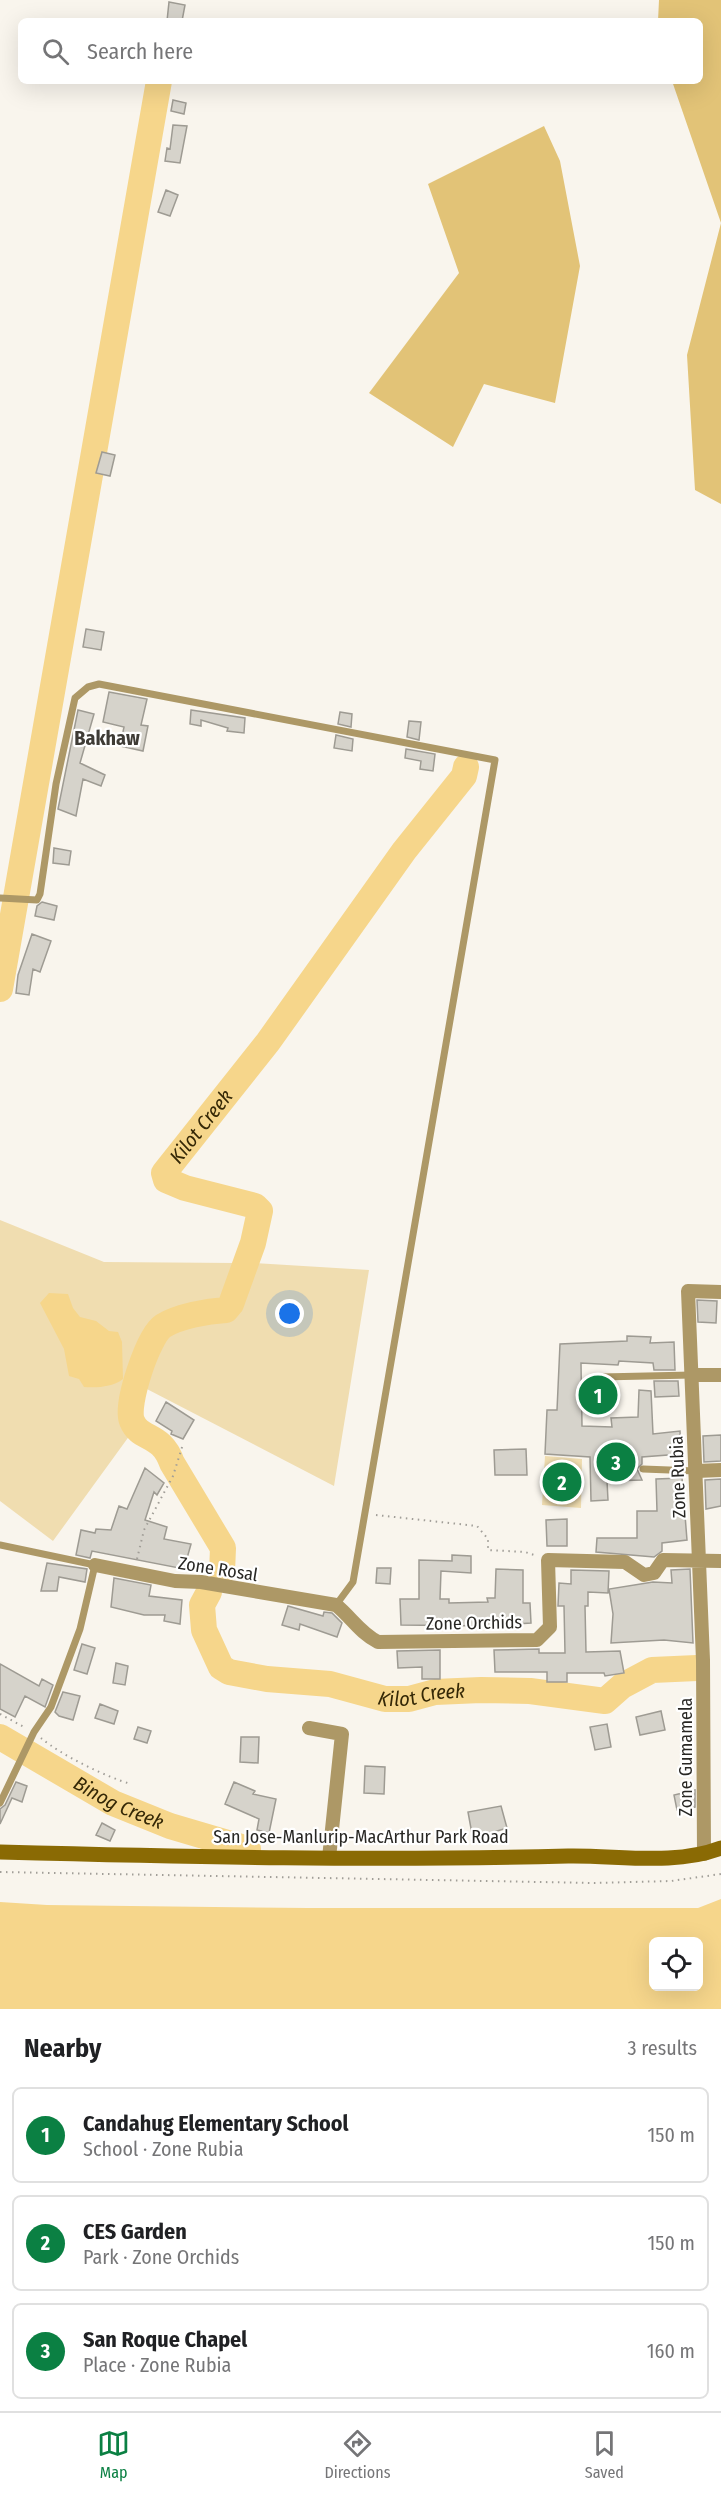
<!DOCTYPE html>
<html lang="en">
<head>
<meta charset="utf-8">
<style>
  :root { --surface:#fff; --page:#f2f2f2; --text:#202124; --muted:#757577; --line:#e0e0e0; --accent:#0b8043 }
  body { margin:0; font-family:"Fira Sans Condensed",sans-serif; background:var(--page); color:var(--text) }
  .controls { position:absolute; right:18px; bottom:18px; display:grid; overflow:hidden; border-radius:9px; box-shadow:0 6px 24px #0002 }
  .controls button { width:54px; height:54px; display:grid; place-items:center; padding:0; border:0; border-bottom:2px solid var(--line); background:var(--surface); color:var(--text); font:30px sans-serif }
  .you { position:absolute; left:290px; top:1314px; width:21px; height:21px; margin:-15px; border:4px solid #fff; border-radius:50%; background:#1a73e8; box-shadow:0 0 0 9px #1a73e833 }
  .badge { display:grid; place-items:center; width:39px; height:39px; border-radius:50%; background:var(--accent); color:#fff; font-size:20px; font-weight:700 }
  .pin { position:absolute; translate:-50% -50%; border:3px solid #fff; box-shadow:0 2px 6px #0006 }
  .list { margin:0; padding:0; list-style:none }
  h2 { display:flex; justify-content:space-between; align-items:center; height:78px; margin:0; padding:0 24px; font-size:26px }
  h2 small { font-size:20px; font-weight:400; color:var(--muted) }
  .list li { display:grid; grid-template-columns:39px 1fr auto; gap:18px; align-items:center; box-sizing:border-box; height:96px; margin:0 12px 12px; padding:0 12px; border:2px solid var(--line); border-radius:9px }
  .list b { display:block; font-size:22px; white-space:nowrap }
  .list p { margin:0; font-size:20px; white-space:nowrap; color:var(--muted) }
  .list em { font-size:20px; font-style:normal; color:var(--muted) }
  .icon { flex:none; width:33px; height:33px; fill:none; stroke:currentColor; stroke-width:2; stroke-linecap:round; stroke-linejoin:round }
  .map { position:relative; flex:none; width:721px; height:2009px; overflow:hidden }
  .search { position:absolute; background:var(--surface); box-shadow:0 6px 24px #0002; left:18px; right:18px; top:18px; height:66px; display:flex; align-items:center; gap:15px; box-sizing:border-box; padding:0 21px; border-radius:9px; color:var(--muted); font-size:22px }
  .sheet { height:402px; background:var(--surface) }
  nav { display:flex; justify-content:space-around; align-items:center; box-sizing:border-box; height:84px; border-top:2px solid var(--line); background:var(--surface); font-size:16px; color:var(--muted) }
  nav a { display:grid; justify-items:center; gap:3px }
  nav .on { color:var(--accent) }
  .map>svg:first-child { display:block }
  .green { fill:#f0ddb0 }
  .forest { fill:#e2c377 }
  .water { fill:#f6d68b; fill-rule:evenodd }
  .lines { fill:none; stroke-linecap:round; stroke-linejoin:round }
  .river { stroke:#f6d68b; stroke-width:26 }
  .building { fill:#d6d3cb; stroke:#9e9b93; stroke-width:1.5 }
  .path { stroke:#a19e98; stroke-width:2; stroke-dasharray:1.5 4.5; stroke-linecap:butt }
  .lane { stroke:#ad9866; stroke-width:7 }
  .street { stroke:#ad9866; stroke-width:14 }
  .secondary { stroke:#8a6a04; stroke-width:15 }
  .labels { text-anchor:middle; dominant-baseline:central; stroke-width:4.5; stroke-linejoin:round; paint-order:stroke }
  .street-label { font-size:18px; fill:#282724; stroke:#fff }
  .neighbourhood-label { font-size:20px; font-weight:bold; fill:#3e3b35; stroke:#fff }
  .water-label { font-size:20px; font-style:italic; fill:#352806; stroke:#fff }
</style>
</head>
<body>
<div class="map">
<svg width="721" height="2009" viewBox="0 0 721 2009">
  <rect width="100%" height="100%" fill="#f9f5ed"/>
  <path class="green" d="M0 1220 104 1262 235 1263 222 1299 157 1319C136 1340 123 1393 120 1422L130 1435 53 1541 0 1501Z
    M254 1263 369 1270 334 1486 143 1387 153 1360 168 1331 230 1318 238 1309Z
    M545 1456 582 1459 581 1508 542 1505Z"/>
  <path class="forest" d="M659 0H721V504L695 490 687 355 721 223 672 81H700V21H658Z
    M544 126 560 161 580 266 555 403 484 384 453 447 369 393 459 273 428 184Z"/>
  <path class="water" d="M49 1293 68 1294 73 1308 80 1317 96 1321 109 1331 118 1332 122 1342 123 1379C113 1387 97 1388 84 1387L79 1379 69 1376 64 1349 40 1303Z
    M721 1899V2009H0V1902L47 1905 308 1908H698ZM654 1942H698V1986H654Z"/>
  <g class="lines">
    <g class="river">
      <path d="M0 989 159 81"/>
      <path id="s1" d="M218 1580 222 1572 223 1548 172 1463C161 1432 140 1441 132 1421 125 1406 148 1336 163 1326 179 1316 208 1311 226 1310L231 1304 253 1243 260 1211 255 1206 185 1188 166 1180 164 1173 268 1042 404 851 464 776 466 767"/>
      <path id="s2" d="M209 1592 202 1605 204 1630 221 1667 229 1672 267 1679 330 1684 385 1699H409L435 1692 481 1690 530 1691 605 1701 622 1686 652 1670 697 1668"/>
      <path id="s3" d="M0 1737 113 1803 170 1826 248 1849"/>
    </g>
  </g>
  <path class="building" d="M169 2 185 5 182 21H167Z
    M173 100 186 103 184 114 171 111Z
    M173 125 187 126 180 163 165 161 167 148 170 149Z
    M166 190 178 195 170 216 158 212Z
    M102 452 115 455 110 476 96 473Z
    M86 629 104 632 101 650 83 647Z
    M109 692 147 699 141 725 148 726 143 751 120 746 124 727 103 722Z
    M78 710 94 714 80 763 105 775 101 786 83 779 76 816 58 809Z
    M191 710 245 718 244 733 227 731 228 728 201 720V726L190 724Z
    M340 712 352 714 351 727 338 724Z
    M409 721 421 722 419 740 407 737Z
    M336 735 353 739 352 751 334 748Z
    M406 749 435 754 433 771 420 769 421 761 405 758Z
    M54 848 71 851 69 865 53 863Z
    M42 902 57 906 54 920 35 916 37 906Z
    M32 934 51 941 40 972 33 969 29 995 16 993 18 975Z
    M697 1300 717 1301 716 1323 698 1322Z
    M627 1336 651 1337 650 1343 674 1342 675 1370H654L653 1363 619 1361 618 1365 581 1363 582 1426 612 1427 611 1418 638 1417 639 1390 651 1391 653 1434 680 1431 681 1454 642 1457V1464L637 1469 642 1480 607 1481 608 1500 591 1501 590 1457 545 1454 547 1410H557L560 1344 627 1341Z
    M654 1381H678L679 1396 655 1397Z
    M166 1402 194 1420 183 1439 171 1434 172 1431 156 1421Z
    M721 1435V1461L704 1462 703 1436Z
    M526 1449 527 1475H495L494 1450Z
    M145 1468 164 1483 157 1495 154 1492 145 1520 167 1527 164 1539 191 1544 184 1569 92 1551 90 1558 76 1555 81 1530 95 1533 96 1529 111 1530 119 1506 127 1509Z
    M682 1478 687 1540 662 1543V1551L654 1557 596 1552 597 1538H637V1511H657L656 1479Z
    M721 1479V1506L706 1509 705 1480Z
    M567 1519V1546H547L546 1520Z
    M452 1555 471 1556V1573L441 1571 440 1599H449V1603L488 1602 487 1598H495L496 1569 523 1570V1603H530L531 1623 488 1626 401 1625 400 1599H419V1560L452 1561Z
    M47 1563 87 1569 85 1582 59 1577 57 1591H41Z
    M377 1568H391L390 1584 376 1583Z
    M690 1569 693 1643 664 1640 611 1643 613 1614 609 1589 653 1582 672 1583 671 1570Z
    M571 1570 609 1571 608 1593 588 1592V1606H585L586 1652 620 1651 624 1673 605 1676 604 1673H567V1682H547V1672H495L494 1650 539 1649V1653H565L564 1606H558L559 1583 571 1584Z
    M114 1578 151 1585 149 1596 182 1600 180 1624 164 1621 165 1615H144L111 1607Z
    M288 1606 323 1616 324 1612 332 1613 342 1623 337 1637 300 1624 299 1630 282 1625Z
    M82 1644 95 1648 87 1674 74 1670Z
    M440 1650V1679H422V1667L398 1668 397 1651Z
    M116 1663 128 1666 125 1685 113 1683Z
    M0 1664 39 1686 42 1679 53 1685 45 1707 25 1696 15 1717 0 1709Z
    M63 1692 80 1696 73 1720 59 1716 55 1712Z
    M100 1704 118 1711 114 1724 95 1718Z
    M661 1711 665 1730 640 1735 636 1717Z
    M607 1724 611 1747 595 1750 590 1727Z
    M138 1727 151 1731 147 1743 134 1739Z
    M241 1737H259L258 1763 240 1762Z
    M365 1766 385 1767 384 1794 364 1793Z
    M16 1782 27 1786 22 1802 12 1798 0 1824V1809L5 1805Z
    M234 1782 255 1791 253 1794 276 1799 269 1833 257 1830 259 1819 225 1804Z
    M695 1790V1807L677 1810 674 1795Z
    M501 1806 507 1828 481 1836 480 1833 472 1834 468 1812Z
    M102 1823 115 1830 110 1841 96 1835Z"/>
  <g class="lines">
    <path class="path" d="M376 1515 477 1526 488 1539V1550L525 1552 534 1555
      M137 1559 144 1530 173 1476 183 1444
      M0 1714 24 1727
      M41 1738C61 1755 106 1777 131 1784
      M0 1872 594 1883 671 1881 721 1874"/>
    <path class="lane" d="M0 898 37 900 40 894 56 784 75 698 88 687 99 684 495 760 353 1582 336 1605
      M601 1377 692 1375
      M643 1469 696 1471
      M0 1545 95 1565 80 1629 51 1707 34 1732 0 1803"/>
    <path class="street" d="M692 1375H721
      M696 1471 721 1470
      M95 1565 175 1581 201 1582 336 1605C351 1617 360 1633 378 1642L537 1640 550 1627 548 1560 625 1562 644 1575 654 1573 663 1560 721 1561
      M309 1728 342 1734 329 1858
      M704 1854 703 1660 688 1291 721 1292"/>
    <path class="secondary" d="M0 1852C189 1857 379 1861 568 1856 618 1855 674 1866 721 1848"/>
  </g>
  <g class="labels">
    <g class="street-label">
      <text transform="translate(678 1477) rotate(-92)">Zone Rubia</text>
      <text transform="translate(218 1569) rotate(9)">Zone Rosal</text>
      <text transform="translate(474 1623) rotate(-1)">Zone Orchids</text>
      <text transform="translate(686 1757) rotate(-90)">Zone Gumamela</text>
      <text x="361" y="1837">San Jose-Manlurip-MacArthur Park Road</text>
    </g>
    <g class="neighbourhood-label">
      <text x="107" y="738">Bakhaw</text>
    </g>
    <g class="water-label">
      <text stroke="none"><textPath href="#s1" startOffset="632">Kilot Creek</textPath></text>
      <text stroke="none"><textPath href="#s2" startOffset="286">Kilot Creek</textPath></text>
      <text stroke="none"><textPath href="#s3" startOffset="136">Binog Creek</textPath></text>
    </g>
  </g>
</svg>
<div class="controls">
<button><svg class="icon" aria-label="locate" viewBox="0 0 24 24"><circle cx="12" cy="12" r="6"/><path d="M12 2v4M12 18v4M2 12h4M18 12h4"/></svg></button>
</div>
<div class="you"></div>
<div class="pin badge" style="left:598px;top:1395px">1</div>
<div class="pin badge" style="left:562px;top:1482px">2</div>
<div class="pin badge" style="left:616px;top:1462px">3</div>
<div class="search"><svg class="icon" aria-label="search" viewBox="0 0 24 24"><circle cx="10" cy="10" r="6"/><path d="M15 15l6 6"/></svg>Search here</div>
</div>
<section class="sheet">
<h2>Nearby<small>3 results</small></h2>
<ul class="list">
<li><span class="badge">1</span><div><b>Candahug Elementary School</b><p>School · Zone Rubia</p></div><em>150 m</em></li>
<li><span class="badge">2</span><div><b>CES Garden</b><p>Park · Zone Orchids</p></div><em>150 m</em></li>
<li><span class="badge">3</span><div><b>San Roque Chapel</b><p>Place · Zone Rubia</p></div><em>160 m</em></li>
</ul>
</section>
<nav>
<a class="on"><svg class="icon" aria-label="map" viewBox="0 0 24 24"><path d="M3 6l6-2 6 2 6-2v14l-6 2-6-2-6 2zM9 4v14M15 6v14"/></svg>Map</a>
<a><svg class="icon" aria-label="directions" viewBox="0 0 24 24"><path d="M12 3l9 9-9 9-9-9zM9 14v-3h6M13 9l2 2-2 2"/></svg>Directions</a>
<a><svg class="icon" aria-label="saved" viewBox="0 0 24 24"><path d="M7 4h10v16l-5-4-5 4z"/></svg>Saved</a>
</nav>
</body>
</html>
